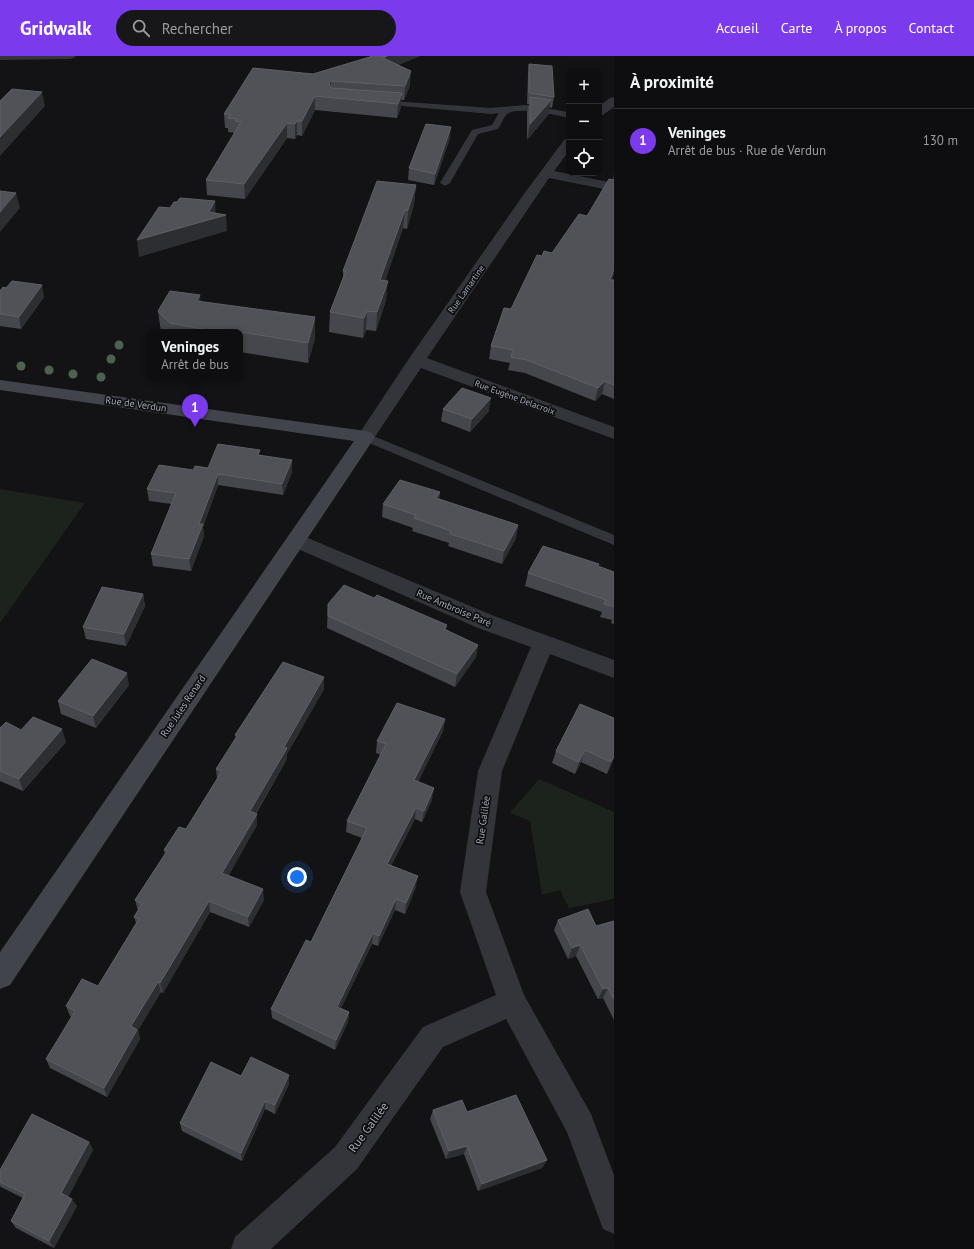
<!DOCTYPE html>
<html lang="fr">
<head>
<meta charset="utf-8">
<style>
  :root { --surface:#0e0e10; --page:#171719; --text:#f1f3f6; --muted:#9b9c9f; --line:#2e2e30; --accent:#7c3aed }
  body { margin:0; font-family:"PT Sans",sans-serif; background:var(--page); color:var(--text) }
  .controls { position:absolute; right:12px; top:12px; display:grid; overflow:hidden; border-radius:8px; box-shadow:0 2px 10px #0003 }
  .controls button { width:36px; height:36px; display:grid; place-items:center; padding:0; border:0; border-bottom:1px solid var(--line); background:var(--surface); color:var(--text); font:20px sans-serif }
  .you { position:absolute; left:297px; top:821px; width:14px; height:14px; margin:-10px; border:3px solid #fff; border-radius:50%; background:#1a73e8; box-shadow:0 0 0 6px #1a73e833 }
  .badge { display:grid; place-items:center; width:26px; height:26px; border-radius:50%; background:var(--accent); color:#fff; font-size:13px; font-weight:700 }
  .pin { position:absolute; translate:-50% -33px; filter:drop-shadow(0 1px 2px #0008) }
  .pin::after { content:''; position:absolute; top:21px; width:14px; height:12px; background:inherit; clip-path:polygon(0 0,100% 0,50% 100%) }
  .popup { position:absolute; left:147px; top:273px; width:96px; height:52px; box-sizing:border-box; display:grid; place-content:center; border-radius:8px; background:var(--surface); filter:drop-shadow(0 1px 3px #0005); font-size:13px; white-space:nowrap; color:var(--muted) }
  .popup b { font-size:15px; color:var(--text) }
  .popup::after { content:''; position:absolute; left:50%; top:100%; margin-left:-8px; border:8px solid transparent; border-top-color:var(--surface) }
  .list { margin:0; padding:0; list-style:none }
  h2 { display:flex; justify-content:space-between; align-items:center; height:52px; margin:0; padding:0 16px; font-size:17px }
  h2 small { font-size:13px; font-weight:400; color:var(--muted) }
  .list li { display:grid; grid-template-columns:26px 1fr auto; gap:12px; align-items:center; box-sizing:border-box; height:64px; padding:0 16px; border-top:1px solid var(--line) }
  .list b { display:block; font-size:15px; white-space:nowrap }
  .list p { margin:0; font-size:13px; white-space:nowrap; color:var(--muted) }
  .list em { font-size:13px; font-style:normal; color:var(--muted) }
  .icon { flex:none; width:22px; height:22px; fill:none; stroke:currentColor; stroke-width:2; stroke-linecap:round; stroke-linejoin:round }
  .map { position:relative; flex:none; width:614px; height:1193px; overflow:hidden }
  header { display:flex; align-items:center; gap:24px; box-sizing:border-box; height:56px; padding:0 20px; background:var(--accent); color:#fff }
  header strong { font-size:19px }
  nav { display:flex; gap:22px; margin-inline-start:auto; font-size:14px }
  .search { width:280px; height:36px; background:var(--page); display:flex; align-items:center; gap:10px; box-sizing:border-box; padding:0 14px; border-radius:22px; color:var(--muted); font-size:15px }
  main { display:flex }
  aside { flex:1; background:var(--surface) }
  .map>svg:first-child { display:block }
  .green { fill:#1b231c }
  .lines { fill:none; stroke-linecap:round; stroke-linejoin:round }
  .lane { fill:#34353b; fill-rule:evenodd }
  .street { fill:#34353b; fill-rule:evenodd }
  .secondary { fill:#42444b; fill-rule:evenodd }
  .tree { fill:#4c624e }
  .wall { fill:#46474d }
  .shaded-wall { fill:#2d2e32 }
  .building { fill:#505258; stroke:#5d6067 }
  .labels { text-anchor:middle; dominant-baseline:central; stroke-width:3.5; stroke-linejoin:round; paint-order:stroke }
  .far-street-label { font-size:9px; fill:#a4aab7; stroke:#0e0e10 }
  .street-label { font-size:10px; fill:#a4aab7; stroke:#0e0e10 }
  .near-street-label { font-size:12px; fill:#a4aab7; stroke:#0e0e10 }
</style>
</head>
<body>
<header>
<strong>Gridwalk</strong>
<div class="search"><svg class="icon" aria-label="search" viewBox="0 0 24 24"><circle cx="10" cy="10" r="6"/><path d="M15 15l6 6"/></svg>Rechercher</div>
<nav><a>Accueil</a><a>Carte</a><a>À propos</a><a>Contact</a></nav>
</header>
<main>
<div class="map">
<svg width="614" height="1193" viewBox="0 0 614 1193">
  <rect width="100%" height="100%" fill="#131315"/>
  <path class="green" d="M0 433 85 447 0 567Z
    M539 723 614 756V843L569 852 560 834 542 839 530 765 510 757Z"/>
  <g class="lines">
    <path class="lane" d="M378 44 491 52 525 49 569 56V62C556 59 515 49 506 59 503 63 501 69 498 73L478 78 450 127 445 130 440 127 472 74 492 69 499 57 491 58 381 48H378L377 46Z
      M366 377 614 479V489L362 384 360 381 362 378Z"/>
    <path class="street" d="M0 0H76L74 2 70 3 0 4Z
      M614 41V51L603 59 599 60V50L610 42Z
      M569 83V95L554 115 614 127V135L549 122 427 302 614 371V383L421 312 372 385 366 387 360 385 357 381 408 304 524 138 564 84Z
      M296 477 494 560 614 604V622L550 598 502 715 486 836 524 939 591 1058 614 1119V1178L603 1173 567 1076 506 963 443 991 357 1113 271 1193H231L235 1181 335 1091 423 971 496 939 460 836 478 715 531 591 478 572 289 489 286 484 289 479Z"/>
    <path class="secondary" d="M0 324 366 375 372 377 375 381 10 929 0 933V896L354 385 0 334Z"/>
  </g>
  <g class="tree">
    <circle cx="119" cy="289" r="4.5"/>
    <circle cx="111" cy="303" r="4.5"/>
    <circle cx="21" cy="310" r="4.5"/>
    <circle cx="49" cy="314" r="4.5"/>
    <circle cx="73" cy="318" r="4.5"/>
    <circle cx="101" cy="321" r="4.5"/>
  </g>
  <path class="wall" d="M373 0H420L398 9 410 29 404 44H401V51L397 62 315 54 302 80 297 79 295 83 287 82 245 143 207 139 206 124 235 77 228 76V72H225L224 58 313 18Z
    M529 8 554 41 552 52 549 51 548 59 527 84V56L529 48H527L528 19Z
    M450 82 434 129 408 124 409 112Z
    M614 118V217L612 224H614V343L602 338 595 345 525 317 508 314 510 307 489 303 491 290 511 253 542 200 552 197 587 160 613 124Z
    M416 129 414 148 407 173 403 172 385 225 386 244 376 275 366 274 363 282 329 276 330 256 343 221V215Z
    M0 235 44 241 21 273 0 270Z
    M200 246 315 282 308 307 240 296V276H161L158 255Z
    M443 353 489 355 470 376 441 365Z
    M260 399 292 416 283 439 218 429 203 471 204 480 191 515 153 510 151 498 172 448 149 445 147 433 193 414 208 412Z
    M440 436 439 443 518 469 516 482 502 508 448 490 449 487 412 475 413 472 382 461 383 448Z
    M598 511 614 516V568L611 567 612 564 600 561 602 556 525 530 528 517Z
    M143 538 145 550 126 590 86 583 83 571Z
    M374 542 447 569 446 574 478 589 476 601 455 631 327 572 328 548Z
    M129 629 96 672 61 658 58 645Z
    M324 633 287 698V703L256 758 257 769 228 820 264 844 249 871 210 856 163 937 161 936 138 974 140 983 107 1041 50 1012 46 1003 72 961 70 960 66 950 98 930 136 867 134 861 138 855 135 844 165 798 164 794 186 773 217 723 216 713 236 682 235 679Z
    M580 648 614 702 607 718 581 706 575 718 552 707 556 695Z
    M445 663 443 675 418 726 432 744 422 766 415 763 391 810 416 831 405 858 395 854 378 890 372 888 341 952 349 956 348 966 335 994 272 962 271 953 311 886 362 782 346 776 347 765 381 699 376 697 377 685Z
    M0 672 66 686 23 735 0 725Z
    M558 864 596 870 614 865V964L603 942 598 943 576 900 568 903 554 874Z
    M241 1020 289 1028 275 1058 265 1053 242 1105 182 1075 180 1067Z
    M433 1054 467 1056 547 1104 542 1112 478 1135 464 1098 446 1103 430 1063Z
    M89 1086 93 1094 68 1141 77 1150 54 1192 16 1172 11 1165 23 1142 1 1131 0 1130V1114Z"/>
  <path class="shaded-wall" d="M387 0H420L382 15 383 2Z
    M411 15 410 29 404 44 405 30Z
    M331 25V38L329 27Z
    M42 36 45 50 0 100V81Z
    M402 37 401 51 397 62 398 48Z
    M315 40V54L302 80V65Z
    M551 44 548 59 527 84 530 68Z
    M297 65V79L295 83V68Z
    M287 67V82L245 143 244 128Z
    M451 71 450 82 434 129 435 118Z
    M416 129 414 148 407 173 408 154Z
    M16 137 20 152 0 176V156Z
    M215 145 216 161 226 159 227 175 139 201 137 184 209 156Z
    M405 154 403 172 379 243 380 224Z
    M614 213V217L607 236 610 224Z
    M388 225 386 244 376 275 377 256Z
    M42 229 44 241 21 273 19 261Z
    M200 239 202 260 197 245Z
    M367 255 366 274 363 282 364 262Z
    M315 261V282L308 307V287Z
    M605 325 602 338 595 345 598 332Z
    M491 342 489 355 470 376 472 363Z
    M292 404V416L283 439 282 428Z
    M218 418V429L203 471 204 480 191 515 189 503 199 468Z
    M440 436 438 449 436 442Z
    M518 469 516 482 502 508 504 495Z
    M143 538 145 550 126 590 124 578Z
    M478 589 476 601 455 631 457 618Z
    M127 617 129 629 96 672 93 660Z
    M324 621V633L287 698V703L250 767V755L284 691Z
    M445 663 443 675 413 736 414 724Z
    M62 673 66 686 23 735 19 723Z
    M585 694 581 706 575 718 579 706Z
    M614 700V702L607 718 611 706Z
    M434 732 432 744 422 766 424 755Z
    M416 752 415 763 386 820 387 808Z
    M257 758V769L224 828 222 817Z
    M418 820 416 831 405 858 406 847Z
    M263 833 264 844 249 871 248 861Z
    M396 843 395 854 378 890 379 880Z
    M209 845 210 856 163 937 160 927Z
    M373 877 372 888 337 961V951Z
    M580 889 576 900 568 903 572 892Z
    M158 926 161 936 138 974 140 983 107 1041 104 1032 131 970Z
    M608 932 603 942 598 943 603 933Z
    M349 956 348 966 335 994 336 984Z
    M289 1019V1028L275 1058V1049Z
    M265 1045V1053L242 1105 241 1097Z
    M89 1086 93 1094 66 1145 61 1137Z
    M467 1090 464 1098 446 1103 449 1095Z
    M547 1104 542 1112 478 1135 482 1128Z
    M72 1143 77 1150 54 1192 49 1185Z"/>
  <path class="building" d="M373 0H387L383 2 411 15 405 30 331 25 329 27 331 32 402 37 398 48 315 40 302 65H297L295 68 287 67 244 128 206 124 241 66 235 65 236 63 228 62 230 58H224L253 12 313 18Z
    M529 8 552 10 554 41 529 37Z
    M12 33 42 36 0 81V45Z
    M530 41 551 44 530 68Z
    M426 68 451 71 435 118 409 112Z
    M609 123 614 124V213L610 224H614V329L605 325 598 332 527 304 511 301 513 294 491 290 504 252 511 253 537 199 542 200 544 195 552 197 579 158 587 160Z
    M377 125 416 129 408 154H405L380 224 388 225 377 256 367 255 364 262 330 256 346 215H343Z
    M0 135 16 137 0 156Z
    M180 142 215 145 209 156 226 159 137 184 159 151 170 152 174 146H177Z
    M12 225 42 229 19 261 0 258V235L3 231 6 232Z
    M170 235 200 239 197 245 315 261 308 287 223 273 209 272 208 274 170 267 158 255Z
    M462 332 491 342 472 363 443 353Z
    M218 388 260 394 258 399 292 404 282 428 218 418 199 468H203L189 503 151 498 176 437 147 433 159 409 193 414 195 410 208 412Z
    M400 424 440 436 436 442 518 469 504 495 450 478 451 475 414 462 416 459 383 448Z
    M543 490 599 508 598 510 614 516V551L604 548 606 544 528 517Z
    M344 529 374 542 377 539 447 569 444 573 478 589 457 618 328 560V548Z
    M102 531 143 538 124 578 83 571Z
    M92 603 127 617 93 660 58 645Z
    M283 606 324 621 284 691 287 692 250 755 257 758 222 817 263 833 248 861 209 845 160 927 158 926 131 970 137 974 104 1032 46 1003 75 955 66 950 82 923 98 930 139 863 134 861 142 848 135 844 167 795 164 794 179 771 186 773 222 715 216 713 237 680 235 679Z
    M397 647 445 663 414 724 434 732 424 755 416 752 387 808 418 820 406 847 396 843 379 880 373 877 337 951 349 956 336 984 271 953 306 884 311 886 367 772 347 765 386 688 377 685Z
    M580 648 614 662V700L611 706 585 694 579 706 556 695Z
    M33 661 62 673 19 723 0 715V672L6 666 21 674Z
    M588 853 596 870 614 865V943L608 932 603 933 580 889 572 892 558 864Z
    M251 1001 289 1019 275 1049 265 1045 241 1097 180 1067 211 1006 241 1020Z
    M516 1039 547 1104 482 1128 467 1090 449 1095 433 1054 462 1044 467 1056Z
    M32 1058 89 1086 61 1137 72 1143 49 1185 11 1165 25 1138 0 1126V1114Z"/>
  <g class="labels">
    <g class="far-street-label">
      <text transform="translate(466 233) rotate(-55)">Rue Lamartine</text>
      <text transform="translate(515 341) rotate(20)">Rue Eugène Delacroix</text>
    </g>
    <g class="street-label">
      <text transform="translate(136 348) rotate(8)">Rue de Verdun</text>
      <text transform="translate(454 552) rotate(23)">Rue Ambroise Paré</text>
      <text transform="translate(183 650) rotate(-56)">Rue Jules Renard</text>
      <text transform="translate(483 764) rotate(-82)">Rue Galilée</text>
    </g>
    <g class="near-street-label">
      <text transform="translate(368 1071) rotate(-54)">Rue Galilée</text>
    </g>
  </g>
</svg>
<div class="controls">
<button>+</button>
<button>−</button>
<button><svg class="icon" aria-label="locate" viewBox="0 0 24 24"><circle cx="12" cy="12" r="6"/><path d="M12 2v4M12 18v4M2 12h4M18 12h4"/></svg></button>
</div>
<div class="you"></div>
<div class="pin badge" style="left:195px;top:371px">1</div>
<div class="popup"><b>Veninges</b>Arrêt de bus</div>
</div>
<aside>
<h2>À proximité<small></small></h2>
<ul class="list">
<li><span class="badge">1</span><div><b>Veninges</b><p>Arrêt de bus · Rue de Verdun</p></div><em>130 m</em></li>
</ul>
</aside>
</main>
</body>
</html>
